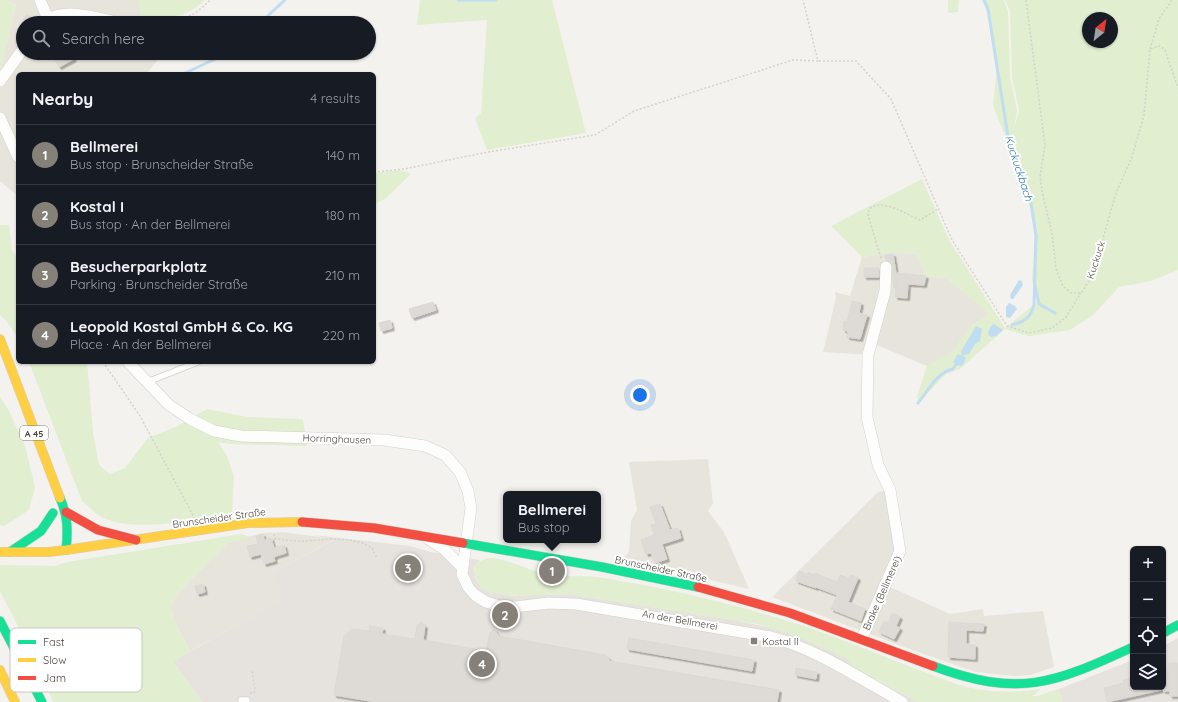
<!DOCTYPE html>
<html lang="en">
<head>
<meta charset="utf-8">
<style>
  :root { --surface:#171b24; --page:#242831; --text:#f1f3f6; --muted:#9ea1a6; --line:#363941; --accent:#868178 }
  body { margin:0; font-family:Quicksand,sans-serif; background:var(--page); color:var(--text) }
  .controls { position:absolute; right:12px; bottom:12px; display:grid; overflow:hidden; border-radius:6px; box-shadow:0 1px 3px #0004 }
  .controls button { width:36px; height:36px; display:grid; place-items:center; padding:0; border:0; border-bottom:1px solid var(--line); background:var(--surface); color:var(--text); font:20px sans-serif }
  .compass { position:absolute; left:1082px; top:12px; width:36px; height:36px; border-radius:50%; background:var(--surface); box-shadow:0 1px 3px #0004; rotate:30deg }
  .you { position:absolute; left:640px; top:395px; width:14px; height:14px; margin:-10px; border:3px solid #fff; border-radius:50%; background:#1a73e8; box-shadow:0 0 0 6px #1a73e833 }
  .badge { display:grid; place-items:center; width:26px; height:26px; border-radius:50%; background:var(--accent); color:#fff; font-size:13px; font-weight:700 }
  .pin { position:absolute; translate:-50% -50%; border:2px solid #fff; box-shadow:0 1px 4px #0006 }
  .popup { position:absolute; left:503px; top:491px; width:98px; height:52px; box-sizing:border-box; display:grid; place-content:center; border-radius:6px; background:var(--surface); filter:drop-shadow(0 1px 3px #0005); font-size:13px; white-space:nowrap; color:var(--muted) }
  .popup b { font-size:15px; color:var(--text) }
  .popup::after { content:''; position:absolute; left:50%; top:100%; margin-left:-8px; border:8px solid transparent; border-top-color:var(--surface) }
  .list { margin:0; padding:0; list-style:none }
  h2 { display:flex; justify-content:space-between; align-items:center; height:52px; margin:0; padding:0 16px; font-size:17px }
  h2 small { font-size:13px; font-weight:400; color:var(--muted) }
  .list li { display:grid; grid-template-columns:26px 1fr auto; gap:12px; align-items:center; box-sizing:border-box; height:60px; padding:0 16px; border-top:1px solid var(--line) }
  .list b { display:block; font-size:15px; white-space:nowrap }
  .list p { margin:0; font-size:13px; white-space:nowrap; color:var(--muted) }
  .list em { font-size:13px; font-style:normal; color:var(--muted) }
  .icon { flex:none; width:22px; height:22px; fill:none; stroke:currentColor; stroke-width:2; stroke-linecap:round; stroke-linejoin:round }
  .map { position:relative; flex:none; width:1178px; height:702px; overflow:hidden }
  .search { position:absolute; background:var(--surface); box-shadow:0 1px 3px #0004; left:16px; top:16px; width:360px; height:44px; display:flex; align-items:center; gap:10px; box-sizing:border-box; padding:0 14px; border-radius:22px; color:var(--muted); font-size:15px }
  .panel { position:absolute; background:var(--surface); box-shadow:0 1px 3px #0004; left:16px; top:72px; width:360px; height:292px; border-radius:6px }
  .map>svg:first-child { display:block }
  .residential { fill:#e7e4dc }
  .industrial { fill:#e6e2de }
  .green { fill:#e1eecf; fill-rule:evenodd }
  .parking { fill:#e6e3df }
  .water { fill:#c0ddf1 }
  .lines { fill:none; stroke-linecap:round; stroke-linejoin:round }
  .stream { stroke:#c0ddf1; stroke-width:3 }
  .building { fill:#dedbd6; stroke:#dcd9d4; filter:url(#shadow) }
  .lane-casing { stroke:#d2d0cb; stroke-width:7 }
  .street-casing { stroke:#d2d0cb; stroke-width:12 }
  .fast-casing { stroke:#d3cfc5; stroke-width:10 }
  .slow-casing { stroke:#d3cfc5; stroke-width:10 }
  .jam-casing { stroke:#d3cfc5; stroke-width:10 }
  .path { stroke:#d3d2cc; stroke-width:1.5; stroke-dasharray:2 2; stroke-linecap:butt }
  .lane { stroke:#fdfdfc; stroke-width:5.5 }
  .street { stroke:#fdfdfc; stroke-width:11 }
  .fast { stroke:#16e098; stroke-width:9 }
  .slow { stroke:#ffcf43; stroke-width:9 }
  .jam { stroke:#f24e42; stroke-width:9 }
  .poi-dot { fill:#868178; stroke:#fff; stroke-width:1.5 }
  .labels { text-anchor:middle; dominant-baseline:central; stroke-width:4; stroke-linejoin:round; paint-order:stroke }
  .shield { fill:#fff; stroke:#817c74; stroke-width:1 }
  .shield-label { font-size:9px; font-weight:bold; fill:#4b4439 }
  .street-label { font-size:10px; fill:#4b4439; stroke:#fff }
  .poi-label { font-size:10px; fill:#4b4439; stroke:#fff; text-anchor:start }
  .water-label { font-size:11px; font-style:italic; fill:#2e7ab2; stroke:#fff }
  .key { fill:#fff; stroke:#c9c7c4; stroke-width:1 }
  .key-label { font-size:11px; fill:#4b4439 }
</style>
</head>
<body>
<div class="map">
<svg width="1178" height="702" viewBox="0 0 1178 702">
  <defs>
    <filter id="shadow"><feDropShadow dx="2.5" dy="2.5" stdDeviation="0" flood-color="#0004"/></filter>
  </defs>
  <rect width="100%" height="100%" fill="#f4f2ee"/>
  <path class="residential" d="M6 0H138L142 23H23V53H159L161 56 146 74H18V196L0 181V73L16 5Z
    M892 252 917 254 926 276 946 278 985 309 988 316 972 325 951 354 927 366 872 343 871 355 823 352 836 298 835 292 850 296 862 257Z
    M708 459 713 503 708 511 724 532 749 589 656 567 624 557 629 552 631 521 637 510 629 462Z
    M892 489 903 553 888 586 950 614 983 609 984 616 1043 611 1054 667 1030 675 1014 676 976 672 912 650 772 597 878 492Z
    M283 532 335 539 274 572 283 600 190 651 178 628 170 607 180 591 229 542 263 533Z"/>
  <path class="industrial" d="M313 535 410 546 431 552 480 560 474 567 475 577 481 587 492 594 493 592 512 596 569 594 734 620 776 629 814 642 851 660 848 665 918 702H202L173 661 282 600 274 572 334 540Z
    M1178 638V702H1062L1059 689 1133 660V687H1163V646Z"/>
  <path class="green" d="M0 0H6L16 5 0 73Z
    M138 0H204C191 16 161 21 141 21Z
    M420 0H552L586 133 487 150 475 118 481 113 487 20 417 25Z
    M948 0H959L958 12 948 13Z
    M982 0H1004L1008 11 1010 77 1017 110 1014 129 1019 110 1012 78 1010 11 1005 0H1178V270L1151 281 1119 287 1093 315 1070 330 1029 336 1005 329 960 369 946 374 918 403 917 397 927 366 951 353 972 325 988 316 985 310 946 278 926 276 917 254 892 252 862 257 831 226 922 179 949 240 1005 328 1037 302 1032 280 1035 236 1028 196 993 105 997 67 988 15ZM1088 18H1112V42H1088Z
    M400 170 411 174 385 199 374 204V173Z
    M0 225H9L12 250 18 259V338L8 323 0 315Z
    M29 362H87L93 433 99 465 110 474 125 468 148 438 176 427 207 409 247 417 303 419 307 446 230 444 218 442 227 456 234 477 232 514C197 519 129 535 98 515 93 511 87 505 82 501Z
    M0 397 9 411 25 446 35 487 29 510 4 526 0 525Z
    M242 534 250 537 229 543 180 591 170 607 178 628 190 651 174 662 202 702H53L41 671 0 591V565L56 566 67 562Z
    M488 558C510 558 533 574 555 576 573 577 591 575 610 579 674 590 739 605 801 625 854 643 906 666 959 685 988 693 1012 693 1041 689L1033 696H1038L1059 689 1062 702H918L848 665 850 660 794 635 757 624 569 594 512 596 493 592 492 594 481 587 474 573 476 563Z"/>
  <path class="parking" d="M370 546 434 561 440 569 439 578 433 583 423 581 424 590 407 592 381 585 373 554 374 550Z
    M337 547 367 551 378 597 359 602 358 600 344 601 295 621 283 600 286 592 283 574Z"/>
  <path class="water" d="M1019 280 1022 281 1023 285 1013 299H1011L1010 295Z
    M1009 303 1015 306 1017 309 1010 318 1006 317V307Z
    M994 324 1003 330 996 336 991 337 988 334C989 329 990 326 994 324Z
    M976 326 982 329 980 341 975 344 969 354 962 355 961 351Z
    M958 354 966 358 963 365 960 366 953 362Z"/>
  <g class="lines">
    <path class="stream" d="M458 0H496
      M984 0 988 9 1008 137 1030 196 1036 236 1034 304C1031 318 1025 321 1012 325
      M260 23 285 0
      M183 74 228 53
      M1035 286 1039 304 1055 313
      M918 403C929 390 936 373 953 369L962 356"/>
  </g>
  <path class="building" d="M27 14 38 22V23H21Z
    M51 53H70L74 59 59 67Z
    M893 254 896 273 926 276 924 285 908 284 907 298 895 297 897 282 894 288 892 264 886 260 885 256Z
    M864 268H879V277H864Z
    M852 301 861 303 859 313 867 315 860 339 847 337 848 331 843 330 844 321 847 322Z
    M433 302 436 310 412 318 409 309Z
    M390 320 392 328 381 331 379 323Z
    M660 504 670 530 678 528 681 538 662 544 667 559 655 563 651 553 646 554 641 540 654 535 651 525 656 524 650 507Z
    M263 534 264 540 271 538 274 548 284 545 286 553 276 556 274 558 275 561 264 564 261 554 250 557 247 546 258 544 256 536Z
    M799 571 807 574 808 572 814 575 815 573 837 582 840 575 849 578 851 575 858 578 848 602 865 609 861 621 831 609 837 595 816 587V588L796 581Z
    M203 584 205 592 197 594 195 586Z
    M892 613 900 617 896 626 900 628 894 639 879 632 884 621 888 623Z
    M421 622 425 626 423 640 486 651 490 633 494 629 499 636 605 655 609 658V661L779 690 777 702H376L334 695 344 636 353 629 369 631 370 626 383 628 382 634 415 639 417 625Z
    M949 622 984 624 983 631 966 630V644L975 645V659L948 657Z
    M629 638 754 660 752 671 627 649Z
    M1169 663H1178V696H1170V691H1163V669H1169Z
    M796 668 817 672 816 679 795 675Z
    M1133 678V687H1160L1161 690 1107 702 1104 688 1124 683 1123 680Z"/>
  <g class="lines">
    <defs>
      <path id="lane" d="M147 382 198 362
        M241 700H247"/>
      <path id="street" d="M40 0 48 19
        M45 23C60 5 101 19 120 23
        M0 81 23 49
        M0 118 18 157
        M128 362 169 405 190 419 214 431 241 436 384 440 425 446 445 455 460 472 468 491 471 508 462 574 468 587 475 595 486 602 506 608 549 603 576 604 771 637C819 650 859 678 902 702
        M428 539 445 550 463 568
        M862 638 900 551 890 490 878 465 867 417 868 355 885 291 886 267"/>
      <path id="fast" d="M60 498C68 516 68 531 66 550
        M463 543 602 567 698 587
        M10 552 41 531 53 513
        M0 621 42 702
        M1163 633 1178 625
        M933 666C1019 698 1053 684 1133 647"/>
      <path id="slow" d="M0 339 60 498
        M66 550 248 523 302 522
        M0 552H48L66 550
        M0 670 15 702"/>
      <path id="jam" d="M66 512 98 530 136 540
        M302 522 374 528 463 543
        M698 587 790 613 933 666"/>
    </defs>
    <use href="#lane" class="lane-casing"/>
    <use href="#street" class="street-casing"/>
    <use href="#fast" class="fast-casing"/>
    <use href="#slow" class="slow-casing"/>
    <use href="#jam" class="jam-casing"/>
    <path class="path" d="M1026 0 1045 145 1040 177 1043 196 1052 233 1056 269 1063 286 1071 293H1081L1092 277 1116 193 1132 157 1144 115 1150 49 1160 46 1165 50 1178 88
      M166 23C187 19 195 15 210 0
      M1150 49 1159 19 1172 0
      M819 61H856L891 99 952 240 1007 326 1029 333 1052 328 1066 317 1081 293
      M374 172 404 169 488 152 595 135 634 111 793 60 818 61 803 0
      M881 258 868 215 869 209C882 198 906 214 920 220L938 209
      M103 362 140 416 195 519
      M274 534 275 539C285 539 294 542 304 541 326 540 352 535 372 548L377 558
      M250 693H254L255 690 252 670"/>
    <use href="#lane" class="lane"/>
    <use href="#street" class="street"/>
    <use href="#fast" class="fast"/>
    <use href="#slow" class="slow"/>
    <use href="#jam" class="jam"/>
  </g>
  <rect class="poi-dot" x="750" y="637" width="8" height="8" rx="2"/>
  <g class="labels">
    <rect class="shield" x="20" y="426" width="28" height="14" rx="3"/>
    <g class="shield-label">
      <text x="34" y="433">A 45</text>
    </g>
    <g class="street-label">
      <text transform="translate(1096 260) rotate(-72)">Kuckuck</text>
      <text transform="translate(337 439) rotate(2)">Horringhausen</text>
      <text transform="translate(219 518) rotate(-8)">Brunscheider Straße</text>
      <text transform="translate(661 569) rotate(12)">Brunscheider Straße</text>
      <text transform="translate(882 593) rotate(-66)">Brake (Bellmerei)</text>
      <text transform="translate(680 620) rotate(10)">An der Bellmerei</text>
    </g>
    <g class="poi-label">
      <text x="762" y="641">Kostal II</text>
    </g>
    <g class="water-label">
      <text transform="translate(1019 168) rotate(72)">Kuckuckbach</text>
    </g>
  </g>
  <rect x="10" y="628" width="132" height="64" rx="6" class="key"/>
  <rect x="18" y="640" width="18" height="4" fill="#16e098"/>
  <rect x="18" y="658" width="18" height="4" fill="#ffcf43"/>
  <rect x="18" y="676" width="18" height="4" fill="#f24e42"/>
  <g class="key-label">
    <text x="43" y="646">Fast</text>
    <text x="43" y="664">Slow</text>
    <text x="43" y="682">Jam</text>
  </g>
</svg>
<div class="controls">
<button>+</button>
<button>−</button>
<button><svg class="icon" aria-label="locate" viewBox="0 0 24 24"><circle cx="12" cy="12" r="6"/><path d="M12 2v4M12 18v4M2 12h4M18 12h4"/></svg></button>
<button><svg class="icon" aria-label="layers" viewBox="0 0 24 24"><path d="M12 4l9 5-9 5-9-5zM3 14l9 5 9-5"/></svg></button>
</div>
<svg class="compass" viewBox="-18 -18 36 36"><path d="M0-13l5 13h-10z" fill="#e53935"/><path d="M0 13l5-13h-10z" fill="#9ea1a6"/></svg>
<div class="you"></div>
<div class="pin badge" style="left:552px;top:571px">1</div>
<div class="popup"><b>Bellmerei</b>Bus stop</div>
<div class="pin badge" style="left:505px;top:615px">2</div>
<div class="pin badge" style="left:408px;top:568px">3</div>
<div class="pin badge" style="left:482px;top:664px">4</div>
<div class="search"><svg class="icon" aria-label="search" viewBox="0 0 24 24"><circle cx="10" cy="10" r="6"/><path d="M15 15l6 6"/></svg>Search here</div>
<section class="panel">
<h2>Nearby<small>4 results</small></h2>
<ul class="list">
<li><span class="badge">1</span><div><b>Bellmerei</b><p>Bus stop · Brunscheider Straße</p></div><em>140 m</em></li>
<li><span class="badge">2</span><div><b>Kostal I</b><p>Bus stop · An der Bellmerei</p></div><em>180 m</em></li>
<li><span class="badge">3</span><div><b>Besucherparkplatz</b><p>Parking · Brunscheider Straße</p></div><em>210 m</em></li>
<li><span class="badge">4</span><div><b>Leopold Kostal GmbH &amp; Co. KG</b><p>Place · An der Bellmerei</p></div><em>220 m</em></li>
</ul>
</section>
</div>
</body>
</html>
